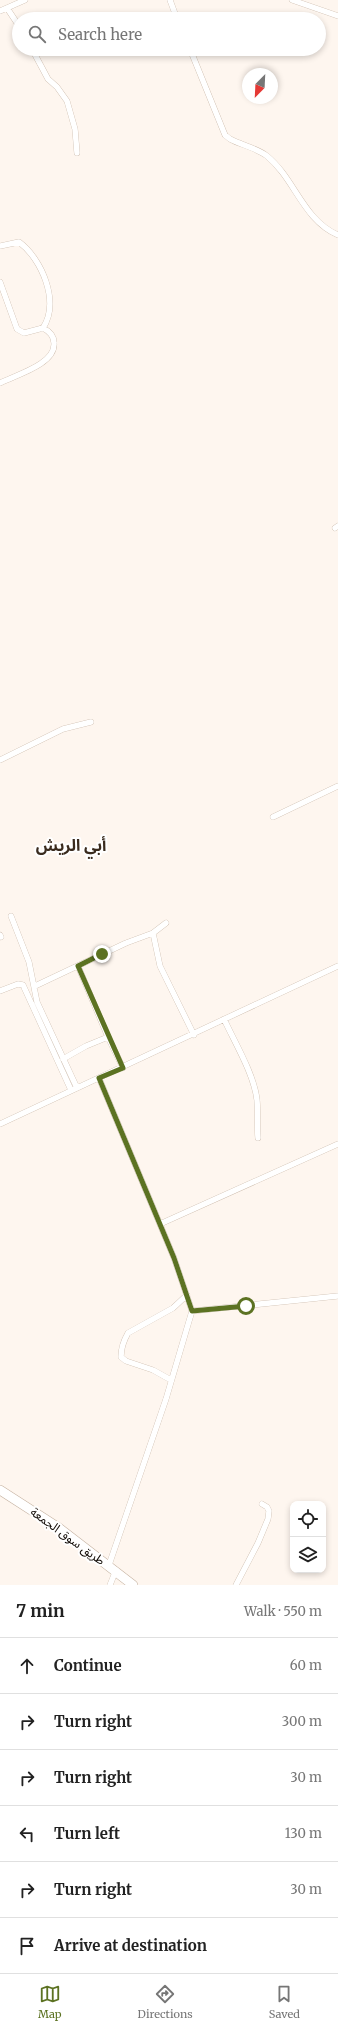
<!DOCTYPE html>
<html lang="en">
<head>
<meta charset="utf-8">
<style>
  :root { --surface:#fff; --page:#f2f2f2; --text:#222; --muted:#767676; --line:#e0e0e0; --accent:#5c7222 }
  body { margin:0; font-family:Merriweather,"Noto Sans Arabic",serif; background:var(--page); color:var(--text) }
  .controls { position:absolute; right:12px; bottom:12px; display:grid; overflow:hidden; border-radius:8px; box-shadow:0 2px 6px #0003 }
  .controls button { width:36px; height:36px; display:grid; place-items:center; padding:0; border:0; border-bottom:1px solid var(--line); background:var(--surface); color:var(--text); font:20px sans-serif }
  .compass { position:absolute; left:242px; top:68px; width:36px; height:36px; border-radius:50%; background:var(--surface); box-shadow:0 2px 6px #0003; rotate:204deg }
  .stop { position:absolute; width:12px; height:12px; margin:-9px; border:3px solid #5c7222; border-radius:50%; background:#fff }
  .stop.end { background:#5c7222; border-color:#fff; box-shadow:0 1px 4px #0008 }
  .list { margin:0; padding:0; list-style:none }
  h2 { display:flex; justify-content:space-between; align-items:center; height:52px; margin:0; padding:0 16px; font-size:17px }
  h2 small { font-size:13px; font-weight:400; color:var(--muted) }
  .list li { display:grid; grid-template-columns:26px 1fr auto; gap:12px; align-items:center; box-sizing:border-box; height:56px; padding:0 16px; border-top:1px solid var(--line) }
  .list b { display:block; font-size:15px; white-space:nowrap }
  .list em { font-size:13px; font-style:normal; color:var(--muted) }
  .icon { flex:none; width:22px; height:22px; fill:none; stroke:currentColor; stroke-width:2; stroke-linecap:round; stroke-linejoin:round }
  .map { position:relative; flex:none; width:338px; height:1585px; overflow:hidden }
  .search { position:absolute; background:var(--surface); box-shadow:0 2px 6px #0003; left:12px; right:12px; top:12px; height:44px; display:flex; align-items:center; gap:10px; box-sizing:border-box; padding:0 14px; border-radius:22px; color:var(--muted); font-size:15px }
  .sheet { height:388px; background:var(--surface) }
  nav { display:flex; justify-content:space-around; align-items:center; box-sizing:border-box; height:56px; border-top:1px solid var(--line); background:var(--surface); font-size:11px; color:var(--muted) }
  nav a { display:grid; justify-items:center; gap:2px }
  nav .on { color:var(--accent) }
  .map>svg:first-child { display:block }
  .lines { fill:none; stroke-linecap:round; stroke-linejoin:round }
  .street-casing { stroke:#c5b2a1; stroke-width:6 }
  .primary-casing { stroke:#c5b2a1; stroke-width:10 }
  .street { stroke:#fff; stroke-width:5.5 }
  .primary { stroke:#fff; stroke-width:9 }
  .route { stroke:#5c7222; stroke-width:5 }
  .labels { text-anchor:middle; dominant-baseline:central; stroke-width:4; stroke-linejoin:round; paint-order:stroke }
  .street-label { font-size:12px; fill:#100a05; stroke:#fff }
  .district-label { font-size:16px; font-weight:bold; fill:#3a2b1e; stroke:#fff }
</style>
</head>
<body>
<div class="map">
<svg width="338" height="1585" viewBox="0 0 338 1585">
  <rect width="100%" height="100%" fill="#fef6ef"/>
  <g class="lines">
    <defs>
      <path id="street" d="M170 0 177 19
        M292 0 338 16
        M7 8 19 26
        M0 11 25 0
        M32 49 48 79 57 87 67 101 75 129 77 153
        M190 49 225 135 230 139C241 145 257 148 267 156 295 179 303 220 338 235
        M0 246 19 242C42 259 60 302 43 328
        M0 282 17 329 24 333 43 328C49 331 54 336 54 343 56 364 16 375 0 383
        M335 528 338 526
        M0 760 63 729 91 722
        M273 817 338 786
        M11 916 29 962 37 1002 77 1088
        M166 923 153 933 160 966 194 1035
        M0 935 1 937
        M78 966 108 1037
        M35 986 126 943 153 933
        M0 991 18 984 23 985 71 1090
        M224 1019C235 1043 254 1074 257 1100 258 1113 257 1125 258 1138
        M63 1059 86 1046 108 1037 123 1068
        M99 1078 174 1258 192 1311 166 1399 109 1565
        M0 1124 338 966
        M160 1224 338 1144
        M192 1311 338 1296
        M171 1380 153 1370 126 1361 121 1357C121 1349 124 1340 128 1333L173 1308 187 1295
        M110 1585 116 1570
        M236 1585 258 1543 268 1519 269 1511 267 1507 262 1504"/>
      <path id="primary" d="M0 1490 59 1528 133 1585"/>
    </defs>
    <use href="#street" class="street-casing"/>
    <use href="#primary" class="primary-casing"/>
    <use href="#street" class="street"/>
    <use href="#primary" class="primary"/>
  </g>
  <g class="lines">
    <path class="route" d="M102 954 78 966 123 1068 99 1078 174 1258 192 1311 246 1306"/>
  </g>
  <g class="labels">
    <g class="street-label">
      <text transform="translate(68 1536) rotate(36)">طريق سوق الجمعة</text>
    </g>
    <g class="district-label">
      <text x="71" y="845">أبي الريش</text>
    </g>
  </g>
</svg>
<div class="controls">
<button><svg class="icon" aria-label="locate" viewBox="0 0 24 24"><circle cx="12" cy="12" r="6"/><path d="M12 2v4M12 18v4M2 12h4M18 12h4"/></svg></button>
<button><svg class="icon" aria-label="layers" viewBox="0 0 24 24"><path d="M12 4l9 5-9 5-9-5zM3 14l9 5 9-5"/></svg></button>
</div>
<svg class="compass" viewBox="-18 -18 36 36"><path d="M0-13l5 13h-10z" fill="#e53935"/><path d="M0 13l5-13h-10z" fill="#767676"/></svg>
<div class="stop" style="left:246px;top:1306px"></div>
<div class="stop end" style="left:102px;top:954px"></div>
<div class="search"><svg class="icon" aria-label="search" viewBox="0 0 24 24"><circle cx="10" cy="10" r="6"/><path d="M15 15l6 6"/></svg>Search here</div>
</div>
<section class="sheet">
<h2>7 min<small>Walk · 550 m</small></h2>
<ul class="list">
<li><svg class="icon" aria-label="ahead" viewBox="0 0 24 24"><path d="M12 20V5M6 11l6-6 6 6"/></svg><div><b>Continue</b></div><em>60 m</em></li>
<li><svg class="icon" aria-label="right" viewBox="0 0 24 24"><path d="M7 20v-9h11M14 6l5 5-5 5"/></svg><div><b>Turn right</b></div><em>300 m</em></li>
<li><svg class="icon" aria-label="right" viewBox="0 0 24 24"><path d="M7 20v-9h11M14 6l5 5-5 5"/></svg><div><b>Turn right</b></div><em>30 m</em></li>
<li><svg class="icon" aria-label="left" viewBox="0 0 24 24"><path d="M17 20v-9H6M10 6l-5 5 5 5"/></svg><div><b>Turn left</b></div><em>130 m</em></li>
<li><svg class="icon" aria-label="right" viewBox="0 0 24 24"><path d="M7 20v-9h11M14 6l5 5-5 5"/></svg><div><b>Turn right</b></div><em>30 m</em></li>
<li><svg class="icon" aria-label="arrive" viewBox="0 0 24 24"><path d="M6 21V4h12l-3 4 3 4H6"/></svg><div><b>Arrive at destination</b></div></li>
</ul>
</section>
<nav>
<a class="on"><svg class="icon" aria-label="map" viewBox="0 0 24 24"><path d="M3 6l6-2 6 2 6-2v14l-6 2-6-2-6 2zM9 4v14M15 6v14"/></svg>Map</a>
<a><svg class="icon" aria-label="directions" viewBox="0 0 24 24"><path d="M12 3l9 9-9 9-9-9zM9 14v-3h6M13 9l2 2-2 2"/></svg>Directions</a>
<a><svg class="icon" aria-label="saved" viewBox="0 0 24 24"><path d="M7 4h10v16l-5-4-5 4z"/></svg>Saved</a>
</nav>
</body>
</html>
